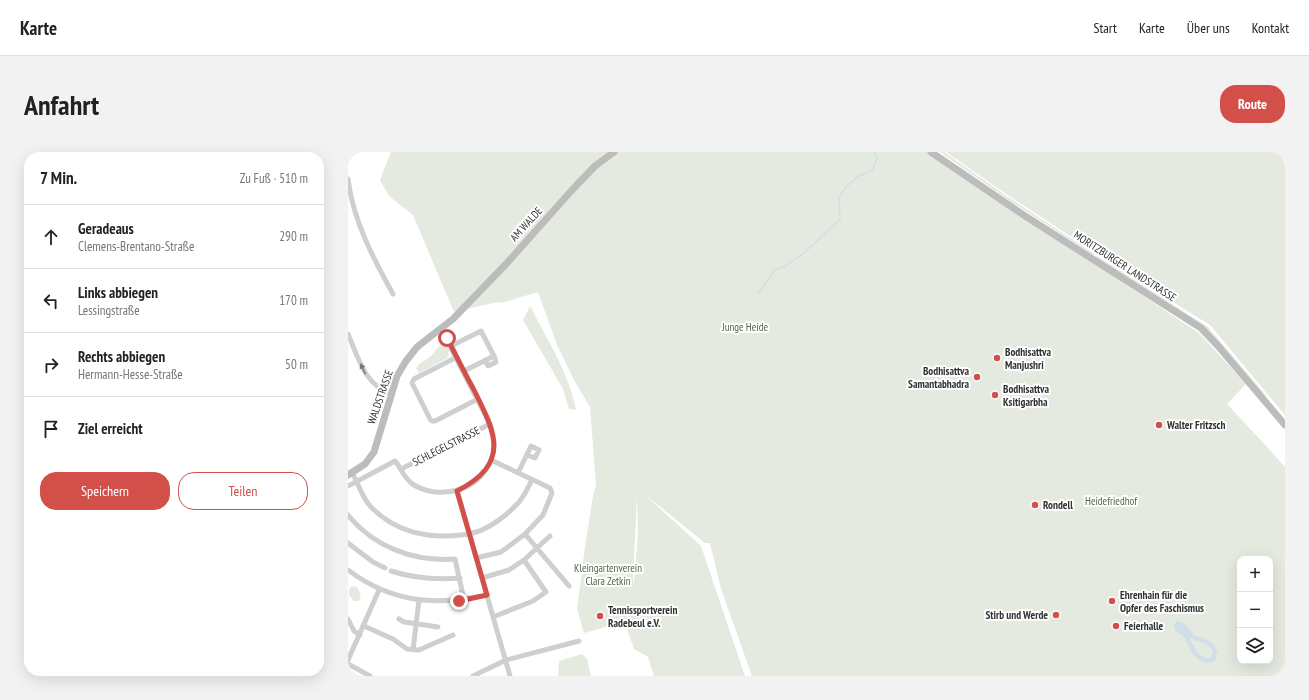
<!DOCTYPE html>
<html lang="de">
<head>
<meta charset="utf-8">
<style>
  :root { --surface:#fff; --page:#f2f2f2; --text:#222; --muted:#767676; --line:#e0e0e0; --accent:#d24f4a }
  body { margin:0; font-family:"PT Sans Narrow",sans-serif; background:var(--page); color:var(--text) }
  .controls { position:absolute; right:12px; bottom:12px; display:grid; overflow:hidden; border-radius:8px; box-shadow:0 4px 16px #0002 }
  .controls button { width:36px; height:36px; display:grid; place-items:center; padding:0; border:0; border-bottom:1px solid var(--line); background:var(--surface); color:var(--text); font:20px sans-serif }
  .stop { position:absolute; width:12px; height:12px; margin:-9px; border:3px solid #d24f4a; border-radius:50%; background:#fff }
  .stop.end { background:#d24f4a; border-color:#fff; box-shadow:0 1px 4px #0008 }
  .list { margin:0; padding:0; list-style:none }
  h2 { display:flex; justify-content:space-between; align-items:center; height:52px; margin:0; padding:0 16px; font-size:17px }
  h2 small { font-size:13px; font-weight:400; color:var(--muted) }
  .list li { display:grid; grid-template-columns:26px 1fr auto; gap:12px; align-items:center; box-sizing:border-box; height:64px; padding:0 16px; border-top:1px solid var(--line) }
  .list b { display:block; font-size:15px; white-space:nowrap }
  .list p { margin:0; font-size:13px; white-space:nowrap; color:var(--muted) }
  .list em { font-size:13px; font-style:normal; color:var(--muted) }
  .actions { display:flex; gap:8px; padding:12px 16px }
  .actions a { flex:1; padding:9px 0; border:1px solid var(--accent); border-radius:16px; text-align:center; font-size:14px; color:var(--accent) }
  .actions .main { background:var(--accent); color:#fff }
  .icon { flex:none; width:22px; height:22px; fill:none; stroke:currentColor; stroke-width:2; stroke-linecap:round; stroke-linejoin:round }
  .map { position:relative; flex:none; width:937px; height:524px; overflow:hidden; border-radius:16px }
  header { display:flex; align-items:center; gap:24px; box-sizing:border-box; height:56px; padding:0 20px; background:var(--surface); border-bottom:1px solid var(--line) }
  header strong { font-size:19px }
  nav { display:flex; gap:22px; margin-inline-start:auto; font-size:14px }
  .intro { display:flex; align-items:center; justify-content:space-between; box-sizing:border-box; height:96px; padding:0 24px }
  h1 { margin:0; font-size:28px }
  .button { padding:10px 18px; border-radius:16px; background:var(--accent); color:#fff; font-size:14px; font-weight:700 }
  main { display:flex; gap:24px; padding:0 24px }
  aside { flex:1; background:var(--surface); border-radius:16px; box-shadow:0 4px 16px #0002 }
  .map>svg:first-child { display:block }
  .green { fill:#e4eadf; fill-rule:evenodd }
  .water { fill:#d1deea }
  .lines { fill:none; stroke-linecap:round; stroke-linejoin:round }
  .stream { stroke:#d1deea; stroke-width:1.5 }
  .canal { stroke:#d1deea; stroke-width:4.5 }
  .street { stroke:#cfcfcf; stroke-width:5 }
  .secondary { stroke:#bcbcbc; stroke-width:7 }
  .oneway { fill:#797979 }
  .route { stroke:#d24f4a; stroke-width:5 }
  .poi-dot { fill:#d24f4a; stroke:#fff; stroke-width:1.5 }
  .labels { text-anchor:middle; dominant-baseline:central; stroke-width:4; stroke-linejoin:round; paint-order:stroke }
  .street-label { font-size:11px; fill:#323232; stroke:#fff }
  .park-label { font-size:11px; fill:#516944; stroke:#fff }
  .poi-label { font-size:11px; font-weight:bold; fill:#323232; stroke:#fff; text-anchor:start }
</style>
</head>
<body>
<header>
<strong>Karte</strong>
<nav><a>Start</a><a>Karte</a><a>Über uns</a><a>Kontakt</a></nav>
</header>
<div class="intro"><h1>Anfahrt</h1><a class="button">Route</a></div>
<main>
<aside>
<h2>7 Min.<small>Zu Fuß · 510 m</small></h2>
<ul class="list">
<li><svg class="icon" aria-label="ahead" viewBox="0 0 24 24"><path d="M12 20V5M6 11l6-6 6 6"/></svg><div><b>Geradeaus</b><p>Clemens-Brentano-Straße</p></div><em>290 m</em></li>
<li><svg class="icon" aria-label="left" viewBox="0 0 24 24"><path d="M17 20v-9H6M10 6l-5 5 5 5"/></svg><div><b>Links abbiegen</b><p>Lessingstraße</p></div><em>170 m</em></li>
<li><svg class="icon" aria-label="right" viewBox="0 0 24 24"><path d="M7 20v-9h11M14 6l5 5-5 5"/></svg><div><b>Rechts abbiegen</b><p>Hermann-Hesse-Straße</p></div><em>50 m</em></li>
<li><svg class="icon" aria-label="arrive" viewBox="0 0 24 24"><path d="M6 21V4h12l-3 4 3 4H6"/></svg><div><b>Ziel erreicht</b></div></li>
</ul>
<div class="actions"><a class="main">Speichern</a><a>Teilen</a></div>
</aside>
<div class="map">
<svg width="937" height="524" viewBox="0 0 937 524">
  <rect width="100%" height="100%" fill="#fff"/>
  <path class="green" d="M43 0H581L678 69 732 102 851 181 898 232 879 252 920 296 937 315V524H404L373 437 362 391H357L295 341 353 394 397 524H306L300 505 286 497 272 457 275 470 236 481 229 457 237 395 245 344 248 333 242 255 226 228 209 193 190 140 157 150 145 151 106 160 65 63 41 44 32 28ZM289 343 290 381 286 430 285 429ZM892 407H922V509H892Z
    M592 0H596L660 45 745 101 746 103H745L659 47Z
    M598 0H937V263L862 173 786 126 661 44Z
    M749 104 860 175 922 248C898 229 879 198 857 176L748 106Z
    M182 154C199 187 221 221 228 258L221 257 215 237 175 168Z
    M93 192H98L102 199 100 200 101 205 71 221 68 216C72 209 79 208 84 203 87 199 90 196 93 192Z
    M4 434 9 435C12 440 14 444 11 449H6L1 443V437Z
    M234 502 239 507 243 524H210L211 509Z"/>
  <path class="water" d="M830 469 837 472 847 484 846 487 842 485 839 489 835 484 827 478C825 473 827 471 830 469Z"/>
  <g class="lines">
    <path class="stream" d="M410 142 427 118 436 115 455 102 492 67 491 46 497 36 510 24 520 21 525 17 529 6 526 0"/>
    <path class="canal" d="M840 488C844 497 853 514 865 507L867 500C864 491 856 488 847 486"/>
    <path class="street" d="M0 27C5 68 25 106 45 142
      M0 182C10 205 17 234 44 242
      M103 194 133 179 146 204 116 219
      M109 205 66 227 64 231 82 267 84 269H87L130 247
      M137 208 140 214 148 210 146 204
      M53 317 142 272
      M4 320C10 331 14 346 23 355 47 380 80 387 113 383 120 382 129 381 136 377 148 371 161 361 170 351 176 345 180 335 184 328
      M170 321 183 294 191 298 187 306 179 303
      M0 334 47 309C54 317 56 327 66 333 93 349 132 338 143 308 148 296 146 283 142 272L93 177
      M109 339 162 524
      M0 363C26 395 66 410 107 407L116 448
      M177 382 221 434
      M0 391 25 410 37 416
      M128 406 153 400 177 382 195 363 204 341 202 336 143 308
      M0 418C44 451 87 454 139 443
      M43 419C65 426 88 428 112 426
      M134 426 161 418 176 408 202 384
      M145 465 185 449 198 440 176 408
      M0 467 6 479 12 483
      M51 467 56 470 90 475
      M16 474 45 487 59 497 71 498 105 483
      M65 498 71 448
      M0 508 31 438
      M0 512 22 524
      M125 524 158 508 231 489"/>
    <path class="secondary" d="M583 0 677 64 853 176 870 194 937 273
      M0 323 17 312 26 300 49 224 58 209 69 195 105 167 159 111 224 38 247 14 266 0"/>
  </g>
  <defs><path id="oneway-solid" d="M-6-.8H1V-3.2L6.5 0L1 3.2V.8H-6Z"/></defs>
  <use class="oneway" href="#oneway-solid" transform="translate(15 217) rotate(-115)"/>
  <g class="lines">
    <path class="route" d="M99 186C108 203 116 220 125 236 147 280 164 311 109 339L139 443 111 449"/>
  </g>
  <g class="poi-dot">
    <circle cx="649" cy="206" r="4"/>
    <circle cx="629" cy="225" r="4"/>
    <circle cx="647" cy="243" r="4"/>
    <circle cx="811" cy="273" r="4"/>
    <circle cx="687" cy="353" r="4"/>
    <circle cx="764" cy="449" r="4"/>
    <circle cx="708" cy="463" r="4"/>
    <circle cx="252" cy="464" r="4"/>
    <circle cx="768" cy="474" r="4"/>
  </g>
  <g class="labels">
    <g class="street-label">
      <text transform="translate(178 72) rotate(-48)">AM WALDE</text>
      <text transform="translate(777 114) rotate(33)">MORITZBURGER LANDSTRASSE</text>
      <text transform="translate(32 245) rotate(-71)">WALDSTRASSE</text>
      <text transform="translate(98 294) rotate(-27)">SCHLEGELSTRASSE</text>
    </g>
    <g class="park-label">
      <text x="397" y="175">Junge Heide</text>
      <text x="763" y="349">Heidefriedhof</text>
      <text x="260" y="416">Kleingartenverein<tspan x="260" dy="13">Clara Zetkin</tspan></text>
    </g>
    <g class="poi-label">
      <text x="657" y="200">Bodhisattva<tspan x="657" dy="13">Manjushri</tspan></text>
      <text x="621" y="219" text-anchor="end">Bodhisattva<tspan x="621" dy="13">Samantabhadra</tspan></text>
      <text x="655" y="237">Bodhisattva<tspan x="655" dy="13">Ksitigarbha</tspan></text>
      <text x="819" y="273">Walter Fritzsch</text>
      <text x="695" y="353">Rondell</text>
      <text x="772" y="443">Ehrenhain für die<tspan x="772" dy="13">Opfer des Faschismus</tspan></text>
      <text x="260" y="458">Tennissportverein<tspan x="260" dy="13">Radebeul e.V.</tspan></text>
      <text x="700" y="463" text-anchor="end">Stirb und Werde</text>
      <text x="776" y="474">Feierhalle</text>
    </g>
  </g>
</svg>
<div class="controls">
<button>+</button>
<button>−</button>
<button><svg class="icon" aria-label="layers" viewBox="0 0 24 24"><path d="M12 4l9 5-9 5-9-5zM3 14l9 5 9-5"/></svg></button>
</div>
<div class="stop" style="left:99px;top:186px"></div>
<div class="stop end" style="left:111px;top:449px"></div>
</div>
</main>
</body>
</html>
